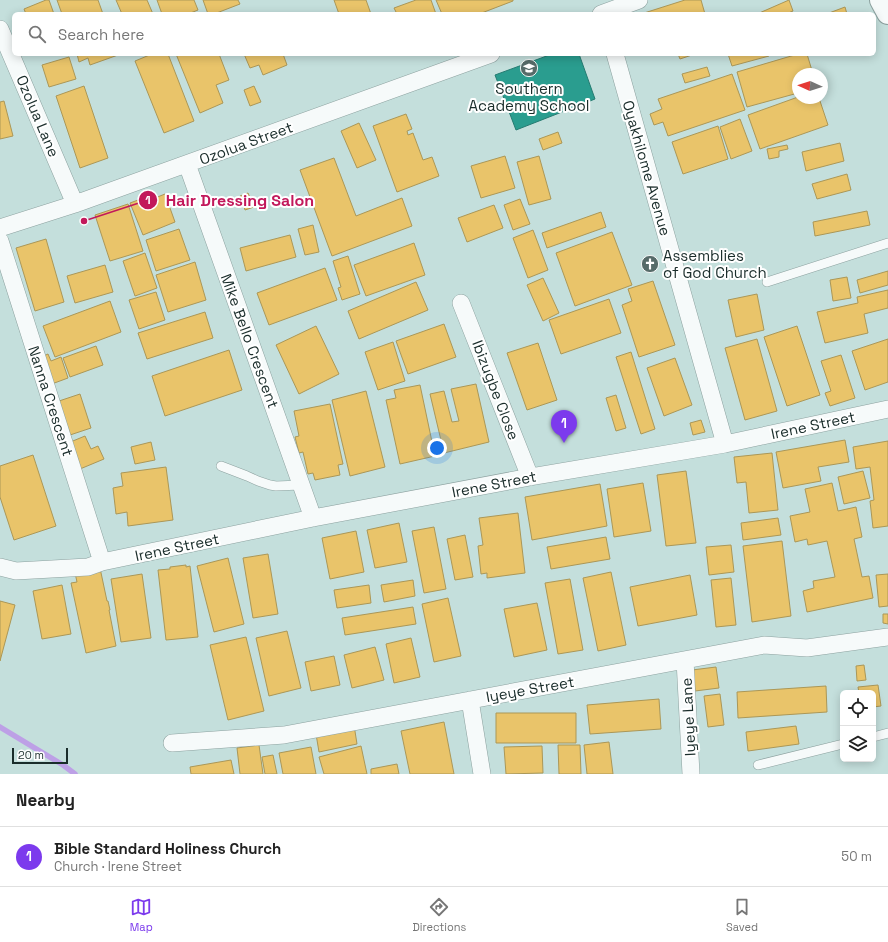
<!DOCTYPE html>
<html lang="en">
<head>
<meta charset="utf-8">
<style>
  :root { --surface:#fff; --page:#f6f6f6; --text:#222; --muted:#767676; --line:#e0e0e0; --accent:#7c3aed }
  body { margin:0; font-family:"Space Grotesk",sans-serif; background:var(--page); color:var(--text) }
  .controls { position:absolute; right:12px; bottom:12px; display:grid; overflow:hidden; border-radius:6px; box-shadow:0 2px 10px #0003 }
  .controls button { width:36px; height:36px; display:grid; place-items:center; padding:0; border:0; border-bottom:1px solid var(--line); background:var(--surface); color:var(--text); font:20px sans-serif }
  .compass { position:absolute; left:792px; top:68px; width:36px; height:36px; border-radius:50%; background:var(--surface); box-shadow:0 2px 10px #0003; rotate:273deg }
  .scale { position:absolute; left:12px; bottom:10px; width:56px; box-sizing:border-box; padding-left:4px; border:2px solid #1a2d2b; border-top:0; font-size:11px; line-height:14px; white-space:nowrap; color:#1a2d2b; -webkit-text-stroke:3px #fff; paint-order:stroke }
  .you { position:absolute; left:437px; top:448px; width:14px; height:14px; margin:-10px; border:3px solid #fff; border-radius:50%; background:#1a73e8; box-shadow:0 0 0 6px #1a73e833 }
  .badge { display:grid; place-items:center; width:26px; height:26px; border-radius:50%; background:var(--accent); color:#fff; font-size:13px; font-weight:700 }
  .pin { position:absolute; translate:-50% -33px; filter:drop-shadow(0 1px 2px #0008) }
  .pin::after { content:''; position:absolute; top:21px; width:14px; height:12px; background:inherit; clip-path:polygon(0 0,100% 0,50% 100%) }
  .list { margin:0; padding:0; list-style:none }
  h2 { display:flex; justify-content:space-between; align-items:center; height:52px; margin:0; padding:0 16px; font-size:17px }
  h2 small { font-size:13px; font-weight:400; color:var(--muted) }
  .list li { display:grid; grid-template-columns:26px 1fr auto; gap:12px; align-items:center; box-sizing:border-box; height:60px; padding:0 16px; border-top:1px solid var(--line) }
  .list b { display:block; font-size:15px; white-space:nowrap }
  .list p { margin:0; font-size:13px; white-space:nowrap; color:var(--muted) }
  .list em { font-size:13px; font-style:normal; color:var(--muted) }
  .icon { flex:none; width:22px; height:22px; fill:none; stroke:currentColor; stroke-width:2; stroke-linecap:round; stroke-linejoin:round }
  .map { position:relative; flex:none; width:888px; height:774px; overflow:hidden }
  .search { position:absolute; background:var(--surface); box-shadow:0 2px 10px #0003; left:12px; right:12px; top:12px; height:44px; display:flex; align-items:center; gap:10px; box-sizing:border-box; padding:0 14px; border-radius:6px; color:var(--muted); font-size:15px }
  .sheet { height:112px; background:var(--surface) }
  nav { display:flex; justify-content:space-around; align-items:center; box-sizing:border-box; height:56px; border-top:1px solid var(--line); background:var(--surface); font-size:11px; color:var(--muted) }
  nav a { display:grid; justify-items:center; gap:2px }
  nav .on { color:var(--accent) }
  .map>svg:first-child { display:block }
  .homes { fill:#e9c46a; stroke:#ab9757 }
  .schools { fill:#2a9d8f; stroke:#257b71 }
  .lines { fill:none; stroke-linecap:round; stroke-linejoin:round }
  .stream { stroke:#bda0e6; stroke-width:5.5 }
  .lane-casing { stroke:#8ca19f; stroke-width:10 }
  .street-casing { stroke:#8ca19f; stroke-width:18 }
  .secondary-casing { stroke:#8ca19f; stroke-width:24 }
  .lane { stroke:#f6fafa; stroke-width:9 }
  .street { stroke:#f6fafa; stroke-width:17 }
  .secondary { stroke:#f6fafa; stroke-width:22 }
  .labels { text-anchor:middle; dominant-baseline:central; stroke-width:4; stroke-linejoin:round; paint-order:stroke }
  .poi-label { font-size:15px; fill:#1a2d2b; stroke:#fff }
  .street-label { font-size:15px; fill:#1a2d2b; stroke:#fff }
  .leader { fill:none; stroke:#c2185b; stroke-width:1.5 }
  .callout-dot { fill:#c2185b; stroke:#fff; stroke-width:1.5 }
  .mark-label { font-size:12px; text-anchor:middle; font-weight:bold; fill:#fff }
  .callout-label { font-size:16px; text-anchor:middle; font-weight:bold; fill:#c2185b; stroke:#fff; stroke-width:4; stroke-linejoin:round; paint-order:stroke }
</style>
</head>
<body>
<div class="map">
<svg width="888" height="774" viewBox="0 0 888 774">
  <rect width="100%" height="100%" fill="#c4dfdc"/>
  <path class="homes" d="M46 0H49L54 14H26L24 9Z
    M57 0H98L103 14H62Z
    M116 0H147L153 14H122Z
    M157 0H194L198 10 188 14H162Z
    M203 0H238L240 4 214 14H208Z
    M334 0H366L371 14H339Z
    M416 0H431L436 14H397L394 8Z
    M436 0H513V1L479 14H442Z
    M685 0H701L705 14H641Z
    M789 0 793 11 786 14H757Z
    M845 7 847 14H830L829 13Z
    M77 54H118V55L90 65 88 58 79 62Z
    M152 54H168L194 121 164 133 135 61Z
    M176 54H219L229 80 216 85 223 103 200 113Z
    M244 54H283L287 65 263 75 259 65 250 68Z
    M678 54H695L680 59Z
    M728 54H768L769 56 732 66Z
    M798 54H807L813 74H798V93L747 107 737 72Z
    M69 57 76 79 49 87 42 65Z
    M707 67 710 76 685 83 682 74Z
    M732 74 745 110 668 136 663 122 654 125 650 114 662 109 658 99Z
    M84 86 108 158 80 168 56 96Z
    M254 86 261 102 250 106 244 90Z
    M798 97V98H819L828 125 760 149 748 115Z
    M4 101 13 136 0 139V102Z
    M406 114 412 129 407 131 408 135 413 133 423 160 432 157 439 176 397 192 373 126Z
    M740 119 752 151 731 159 720 127Z
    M359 123 376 160 357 168 341 131Z
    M718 126 728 159 683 174 672 142Z
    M558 132 562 143 543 150 539 139Z
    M840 143 844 161 806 171 802 152Z
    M787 145 788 149 779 151V157L769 159 767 149Z
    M505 156 515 188 481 198 471 166Z
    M539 156 551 199 529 205 517 162Z
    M334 158 356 216 402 198 412 226 332 256 300 170Z
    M847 174 851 190 817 199 812 184Z
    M248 193 254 207 245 210 240 196Z
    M165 194 175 222 143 235 130 203 138 200 140 204Z
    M520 199 530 224 513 230 504 205Z
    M128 204 143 251 110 261 95 215Z
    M494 205 503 228 467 242 458 218Z
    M867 211 870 225 815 236 813 222Z
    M601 212 606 227 547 248 542 233Z
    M313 225 319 252 305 255 298 229Z
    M179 229 190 260 156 271 146 240Z
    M533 230 548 270 528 278 513 238Z
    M612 232 632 285 575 306 556 253Z
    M290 235 296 257 246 271 240 248Z
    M46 239 64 302 35 311 16 248Z
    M414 243 425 275 366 296 354 265Z
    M145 253 157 288 135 296 123 261Z
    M348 256 360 294 342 300 338 288 341 287 333 261Z
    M195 262 206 300 168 312 156 275Z
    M105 265 113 292 75 303 67 276Z
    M325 268 337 300 269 325 257 293Z
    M888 271V285L860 293 857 280Z
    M847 277 851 298 833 301 830 280Z
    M543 278 559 313 543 321 527 285Z
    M653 281 675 345 639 357 622 305 632 301 628 289Z
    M416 282 428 310 359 339 348 311Z
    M888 290V308L864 314 868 333 825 343 817 312 858 303 857 297Z
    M156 292 165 320 139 329 129 300Z
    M757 294 764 330 736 337 728 300Z
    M609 299 621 333 561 354 549 320Z
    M110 301 121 332 55 357 43 326Z
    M205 312 213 338 147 359 138 333Z
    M444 324 456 357 408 374 396 341Z
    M316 326 339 374 299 394 276 345Z
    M797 326 820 395 787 406 764 337Z
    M757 339 777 411 745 420 725 348Z
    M888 339V382L865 390 852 351Z
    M393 342 405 381 378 390 365 352Z
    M538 343 557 400 527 410 507 353Z
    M96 346 103 365 70 377 63 358Z
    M229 350 242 390 165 416 152 376Z
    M631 352 655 429 641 434 616 357Z
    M48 354 51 361 61 357 68 378 49 385 39 358Z
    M841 355 855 398 830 406 825 393 831 391 821 361Z
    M675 358 692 405 664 416 647 368Z
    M476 384 489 442 444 453 430 394 444 391 452 422 459 421 451 389Z
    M420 385 435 456 400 464 386 400 396 398 394 390Z
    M366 391 385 467 350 476 332 400Z
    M80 394 91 428 70 435 59 401Z
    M616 395 626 428 616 431 606 398Z
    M330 404 343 464 338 465 340 475 315 480 313 473 308 474 303 452 299 453 295 437 299 436 294 411Z
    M701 420 705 432 693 435 690 423Z
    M85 436 91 449 98 446 104 459 80 469 68 443Z
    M845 440 849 462 818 467 821 481 783 488 776 452Z
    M888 441V526L873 528 870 501 874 500 870 467 856 469 853 447Z
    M151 442 155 460 135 464 131 447Z
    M772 453 778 510 749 513 746 482 737 483 734 457Z
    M33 455 56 526 14 540 0 497V466Z
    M166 467 173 520 128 526 127 512 116 514 113 488 123 486 121 473Z
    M686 471 696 543 666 546 657 475Z
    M863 471 870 498 844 504 838 477Z
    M643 483 651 531 614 537 607 489Z
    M832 483 838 511 856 507 862 537 854 539 862 577 869 576 873 598 807 612 803 591 814 588 813 581 835 577 827 541 808 545 807 539 795 542 790 516 810 512 805 489Z
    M600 484 607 526 532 540 525 497Z
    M518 513 525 573 487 578V573L481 574 478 546 483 545 479 518Z
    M778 518 781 535 743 540 741 523Z
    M399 523 407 562 375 568 367 530Z
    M434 527 446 589 424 593 412 531Z
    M356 531 364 572 330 579 322 538Z
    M465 535 473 577 455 580 447 539Z
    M606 537 610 559 551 569 547 547Z
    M782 541 791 616 752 622 743 546Z
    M731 545 734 572 709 575 706 547Z
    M268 554 278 614 253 618 243 558Z
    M228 558 244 624 214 632 197 566Z
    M186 565V567L190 566 198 637 166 640 158 570 170 569V567Z
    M100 568 107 601H108L110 610H109L116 646 86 653 71 583 77 582 75 573Z
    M611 572 626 645 598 651 583 578Z
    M142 574 151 638 121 642 111 579Z
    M888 574V606L879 607 876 575Z
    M690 575 697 615 638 626 630 587Z
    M731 578 736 625 716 627 711 580Z
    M570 579 583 650 558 654 545 583Z
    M413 580 415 596 384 602 381 585Z
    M62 585 71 634 42 639 33 591Z
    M369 585 371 603 337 608 334 590Z
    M448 598 461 656 434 662 422 604Z
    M0 601 15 605 0 661Z
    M537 603 547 650 514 657 504 609Z
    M413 607 416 624 345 635 342 618Z
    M883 614H888V624L883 623Z
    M287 631 301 688 269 696 256 638Z
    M246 637 264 711 228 720 210 645Z
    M411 638 420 677 394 683 386 644Z
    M375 647 384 680 352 688 344 655Z
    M334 656 340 685 311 691 305 662Z
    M864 665 866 680 857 681 856 666Z
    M716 667 719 688 695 691 692 670Z
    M878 685 881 706 873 707V693H859L858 687Z
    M826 686 827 712 738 718 737 692Z
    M720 694 724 725 708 727 704 696Z
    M659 699 661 729 590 734 587 705Z
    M496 713H576V743H496Z
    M444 722 454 774H410L401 731Z
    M354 725 357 744 319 752 316 734Z
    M796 726 799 744 748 751 746 732Z
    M609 742 613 774H587L584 745Z
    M259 745 263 774H240L237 748Z
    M558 745H580L581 774H559Z
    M361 746 367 774H324L319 757Z
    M542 746 543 773 506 774 504 747Z
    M311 747 316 774H283L279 753Z
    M273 755 277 774H265L262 757Z
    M231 760 234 774H191L190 767Z
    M397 764 399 774H371V769Z"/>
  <path class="schools" d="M552 54H579L595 99 516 130 495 75Z"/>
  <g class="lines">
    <path class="stream" d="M0 727 63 765 75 774"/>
    <defs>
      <path id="lane" d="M767 282 888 243
        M221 466 247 476 258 481 270 485 276 486 301 485
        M873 737 888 733
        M758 765 843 744"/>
      <path id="street" d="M601 14 639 0
        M0 29 75 204
        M615 54 725 444
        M187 164 313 518
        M0 228 75 204 491 54
        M0 241 102 562
        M461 303 530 477
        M0 567 16 571 88 567 102 562 313 518 530 477 725 444 888 409
        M685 660 691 774
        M470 700 482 774
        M172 743 284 735 764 645 807 648 888 637"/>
      <path id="secondary" d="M881 0 888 13"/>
    </defs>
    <use href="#lane" class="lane-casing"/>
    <use href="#street" class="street-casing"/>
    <use href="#secondary" class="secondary-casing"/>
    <use href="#lane" class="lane"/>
    <use href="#street" class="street"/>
    <use href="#secondary" class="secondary"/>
  </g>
  <defs>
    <symbol id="school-disc" viewBox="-11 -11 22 22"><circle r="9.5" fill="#566b69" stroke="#fff"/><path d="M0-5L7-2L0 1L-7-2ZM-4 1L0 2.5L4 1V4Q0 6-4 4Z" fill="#fff"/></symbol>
    <symbol id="church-disc" viewBox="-11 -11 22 22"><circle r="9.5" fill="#566b69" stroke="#fff"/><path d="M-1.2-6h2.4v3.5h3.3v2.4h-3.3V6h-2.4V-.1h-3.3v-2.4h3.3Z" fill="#fff"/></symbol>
  </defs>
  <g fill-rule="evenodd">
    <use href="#school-disc" x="519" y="58" width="20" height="20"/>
    <use href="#church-disc" x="640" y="254" width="20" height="20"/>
  </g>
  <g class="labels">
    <g class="poi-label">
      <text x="529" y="88">Southern<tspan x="529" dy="17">Academy School</tspan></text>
      <text x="663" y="255" text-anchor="start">Assemblies<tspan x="663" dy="17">of God Church</tspan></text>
    </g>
    <g class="street-label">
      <text transform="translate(38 116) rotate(67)">Ozolua Lane</text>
      <text transform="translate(246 143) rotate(-20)">Ozolua Street</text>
      <text transform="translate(647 168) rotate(74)">Oyakhilome Avenue</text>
      <text transform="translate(250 341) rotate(70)">Mike Bello Crescent</text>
      <text transform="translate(496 390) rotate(69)">Ibizugbe Close</text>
      <text transform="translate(51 401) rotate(72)">Nanna Crescent</text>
      <text transform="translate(813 425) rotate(-12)">Irene Street</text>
      <text transform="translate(494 484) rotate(-11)">Irene Street</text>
      <text transform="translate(177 547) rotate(-12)">Irene Street</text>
      <text transform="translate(530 689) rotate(-10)">Iyeye Street</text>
      <text transform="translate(688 717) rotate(-93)">Iyeye Lane</text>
    </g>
  </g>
  <path class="leader" d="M84 221L148 200"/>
  <g class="callout-dot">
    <circle cx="84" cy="221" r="4"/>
    <circle cx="148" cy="200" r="10"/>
  </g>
  <g class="mark-label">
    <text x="148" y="204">1</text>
  </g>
  <g class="callout-label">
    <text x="240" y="206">Hair Dressing Salon</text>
  </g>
</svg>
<div class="controls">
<button><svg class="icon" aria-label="locate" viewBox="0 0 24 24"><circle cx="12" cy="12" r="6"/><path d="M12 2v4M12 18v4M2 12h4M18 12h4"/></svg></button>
<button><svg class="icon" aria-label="layers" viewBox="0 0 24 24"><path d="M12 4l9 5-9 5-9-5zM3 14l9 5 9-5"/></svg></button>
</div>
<svg class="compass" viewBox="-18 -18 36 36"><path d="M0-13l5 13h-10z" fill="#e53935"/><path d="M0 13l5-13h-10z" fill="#767676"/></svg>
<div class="scale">20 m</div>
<div class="you"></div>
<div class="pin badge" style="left:564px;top:443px">1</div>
<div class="search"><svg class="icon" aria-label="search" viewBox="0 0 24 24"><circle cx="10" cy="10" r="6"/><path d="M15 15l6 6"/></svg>Search here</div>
</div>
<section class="sheet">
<h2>Nearby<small></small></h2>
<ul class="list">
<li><span class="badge">1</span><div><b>Bible Standard Holiness Church</b><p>Church · Irene Street</p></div><em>50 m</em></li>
</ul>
</section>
<nav>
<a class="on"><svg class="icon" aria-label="map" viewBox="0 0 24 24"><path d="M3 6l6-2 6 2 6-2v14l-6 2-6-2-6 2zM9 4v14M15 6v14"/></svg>Map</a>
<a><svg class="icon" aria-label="directions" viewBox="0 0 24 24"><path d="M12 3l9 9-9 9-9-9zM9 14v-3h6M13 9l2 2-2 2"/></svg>Directions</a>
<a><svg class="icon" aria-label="saved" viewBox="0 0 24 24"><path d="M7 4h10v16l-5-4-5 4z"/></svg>Saved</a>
</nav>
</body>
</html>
